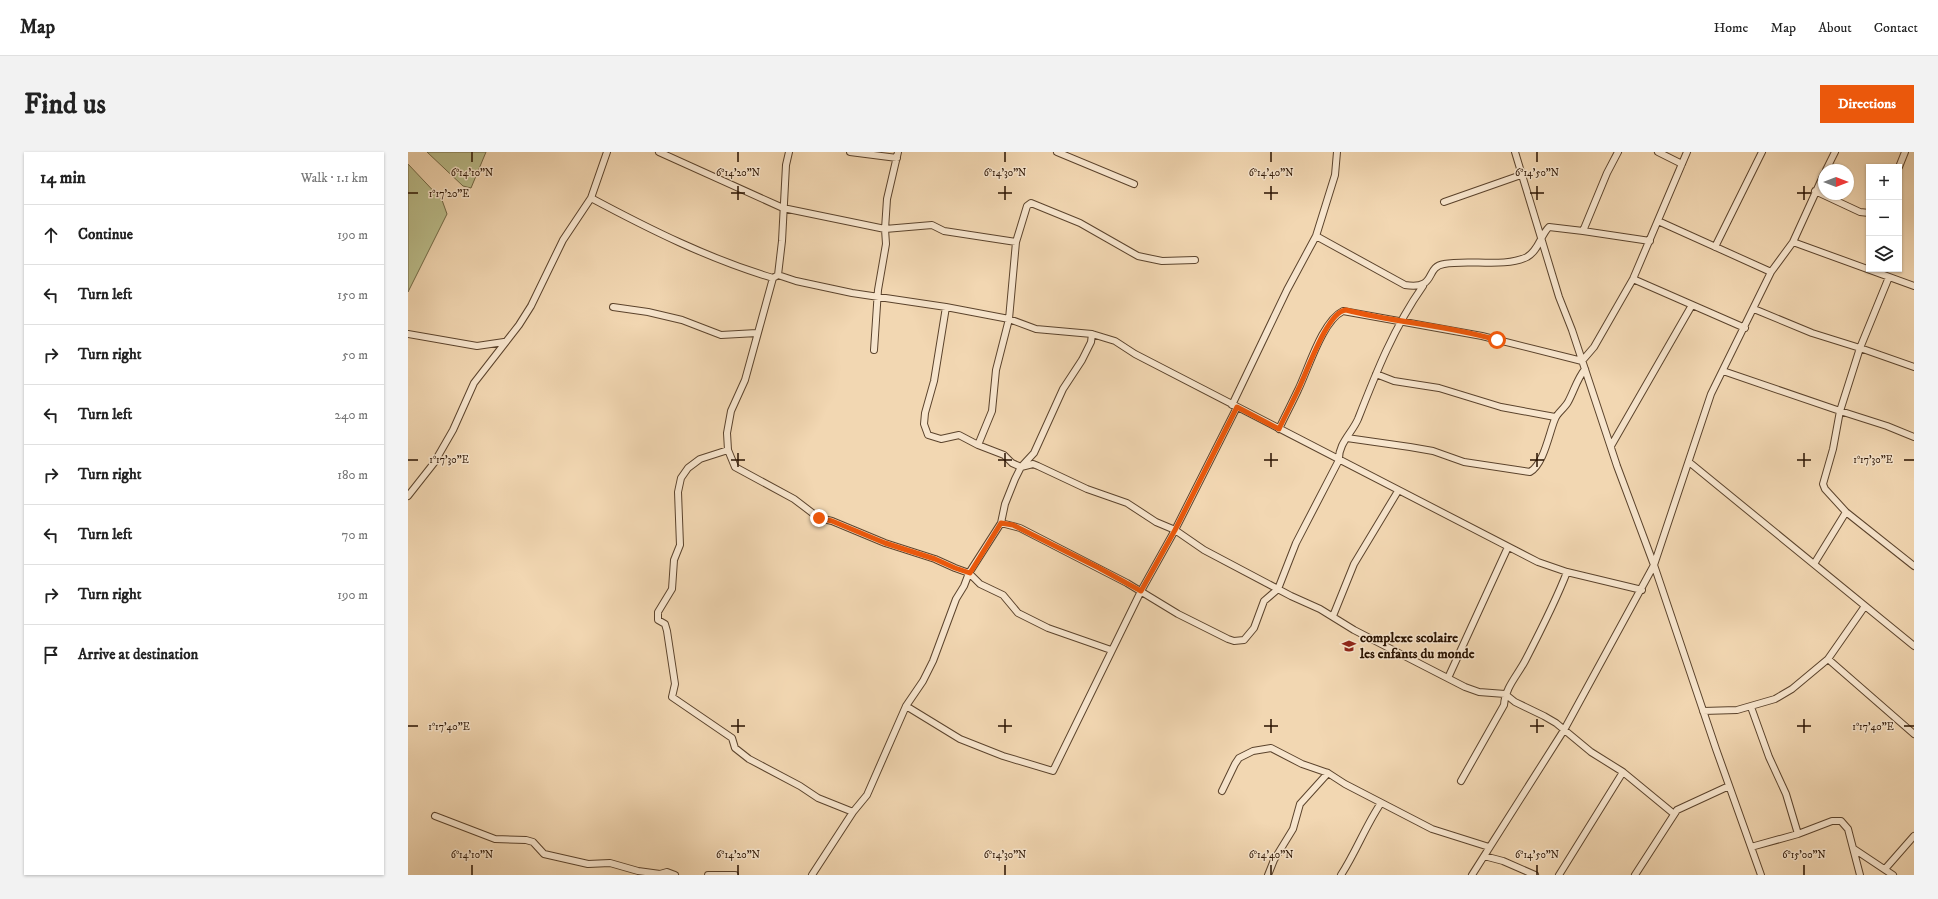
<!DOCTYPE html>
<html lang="en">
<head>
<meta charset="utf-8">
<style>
  :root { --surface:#fff; --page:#f2f2f2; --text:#222; --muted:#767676; --line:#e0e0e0; --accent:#ea580c }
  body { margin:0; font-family:"IM FELL DW Pica",serif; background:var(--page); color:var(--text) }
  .controls { position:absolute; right:12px; top:12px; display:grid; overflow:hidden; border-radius:0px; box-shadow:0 1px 3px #0004 }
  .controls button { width:36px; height:36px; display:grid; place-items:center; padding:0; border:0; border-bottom:1px solid var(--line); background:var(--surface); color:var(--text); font:20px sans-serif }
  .compass { position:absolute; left:1410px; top:12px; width:36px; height:36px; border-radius:50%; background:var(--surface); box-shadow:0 1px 3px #0004; rotate:90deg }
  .stop { position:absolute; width:12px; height:12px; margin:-9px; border:3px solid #ea580c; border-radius:50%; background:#fff }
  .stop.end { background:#ea580c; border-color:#fff; box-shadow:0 1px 4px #0008 }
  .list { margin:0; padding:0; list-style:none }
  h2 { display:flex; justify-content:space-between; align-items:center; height:52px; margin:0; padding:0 16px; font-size:17px }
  h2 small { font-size:13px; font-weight:400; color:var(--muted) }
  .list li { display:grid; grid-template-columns:26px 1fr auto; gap:12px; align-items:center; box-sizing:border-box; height:60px; padding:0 16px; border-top:1px solid var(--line) }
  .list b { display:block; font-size:15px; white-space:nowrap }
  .list em { font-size:13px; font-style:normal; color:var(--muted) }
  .icon { flex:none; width:22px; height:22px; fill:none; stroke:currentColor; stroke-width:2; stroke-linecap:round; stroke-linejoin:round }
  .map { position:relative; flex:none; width:1506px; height:723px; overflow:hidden; border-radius:0px }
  header { display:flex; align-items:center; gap:24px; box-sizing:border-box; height:56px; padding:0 20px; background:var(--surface); border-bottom:1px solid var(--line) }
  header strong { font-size:19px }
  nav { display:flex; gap:22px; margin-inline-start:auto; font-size:14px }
  .intro { display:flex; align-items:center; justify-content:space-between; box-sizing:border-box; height:96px; padding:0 24px }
  h1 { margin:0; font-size:28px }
  .button { padding:10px 18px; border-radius:0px; background:var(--accent); color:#fff; font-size:14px; font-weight:700 }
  main { display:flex; gap:24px; padding:0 24px }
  aside { flex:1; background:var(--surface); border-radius:0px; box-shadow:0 1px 3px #0004 }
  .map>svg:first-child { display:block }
  .green { fill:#bbbe8c; stroke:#726846 }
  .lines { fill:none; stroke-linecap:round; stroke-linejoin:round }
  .minor-casing { stroke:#5b432c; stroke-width:8 }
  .minor { stroke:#f7e5cd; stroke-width:6 }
  .route { stroke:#ea580c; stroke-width:5 }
  .ticks { fill:none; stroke:#291200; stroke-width:1.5 }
  .labels { text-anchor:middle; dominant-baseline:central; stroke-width:3; stroke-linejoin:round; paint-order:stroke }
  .poi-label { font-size:14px; font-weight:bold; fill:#291200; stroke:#f7e5cd; text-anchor:start }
  .ticks-label { font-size:10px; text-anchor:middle; fill:#291200; stroke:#f7e5cd; stroke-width:3; stroke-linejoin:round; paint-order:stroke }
</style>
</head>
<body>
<header>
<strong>Map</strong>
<nav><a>Home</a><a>Map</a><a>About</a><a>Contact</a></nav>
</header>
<div class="intro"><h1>Find us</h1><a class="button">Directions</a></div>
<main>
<aside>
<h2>14 min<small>Walk · 1.1 km</small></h2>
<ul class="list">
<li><svg class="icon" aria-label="ahead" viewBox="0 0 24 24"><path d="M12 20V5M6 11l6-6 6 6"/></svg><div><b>Continue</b></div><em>190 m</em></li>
<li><svg class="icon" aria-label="left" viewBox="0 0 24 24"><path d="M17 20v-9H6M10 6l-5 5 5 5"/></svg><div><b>Turn left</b></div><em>150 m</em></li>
<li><svg class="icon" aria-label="right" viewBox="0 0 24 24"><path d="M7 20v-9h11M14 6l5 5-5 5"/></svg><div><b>Turn right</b></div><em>50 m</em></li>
<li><svg class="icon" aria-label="left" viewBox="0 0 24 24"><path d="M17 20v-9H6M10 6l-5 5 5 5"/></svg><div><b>Turn left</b></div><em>240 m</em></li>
<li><svg class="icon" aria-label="right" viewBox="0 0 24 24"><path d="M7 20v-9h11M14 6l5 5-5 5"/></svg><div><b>Turn right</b></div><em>180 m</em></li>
<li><svg class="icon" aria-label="left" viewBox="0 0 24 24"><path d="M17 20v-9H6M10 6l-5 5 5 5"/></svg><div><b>Turn left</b></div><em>70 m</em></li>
<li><svg class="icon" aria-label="right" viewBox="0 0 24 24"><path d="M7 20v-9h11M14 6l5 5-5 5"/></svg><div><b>Turn right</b></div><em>190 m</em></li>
<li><svg class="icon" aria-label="arrive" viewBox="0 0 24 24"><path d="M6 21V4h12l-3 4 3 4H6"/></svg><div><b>Arrive at destination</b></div></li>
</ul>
</aside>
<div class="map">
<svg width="1506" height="723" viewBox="0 0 1506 723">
  <rect width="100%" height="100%" fill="#f2d7b2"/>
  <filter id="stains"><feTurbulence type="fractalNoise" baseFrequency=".005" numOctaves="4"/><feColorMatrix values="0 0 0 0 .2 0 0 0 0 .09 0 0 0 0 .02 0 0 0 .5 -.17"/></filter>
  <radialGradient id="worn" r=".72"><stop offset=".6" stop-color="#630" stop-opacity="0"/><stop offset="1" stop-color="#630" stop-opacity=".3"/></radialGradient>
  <path class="green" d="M19 0H78L63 36 55 34Z
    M0 12 34 48 39 62 0 140Z"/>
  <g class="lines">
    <defs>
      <path id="minor" d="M251 0 375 56 477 77 478 92 470 138 466 198
        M442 0 489 6
        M490 0 479 47 477 77 524 73 536 79 608 90
        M649 0 726 32
        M1107 0 1151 145 1164 178 1209 314 1246 413 1308 597 1353 723
        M1250 0 1274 12
        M1491 15 1497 0
        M1418 18 1427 0
        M1407 39 1452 60 1461 61
        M183 46C241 77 301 107 365 126L370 123 388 129 444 141 538 155 601 167 628 177 684 182 707 189 727 202 1130 410 1159 420 1234 438
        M1036 50 1113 23
        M1250 69 1363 120
        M1175 79 1242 89
        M908 84 997 133C1030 138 1016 115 1036 112 1061 107 1096 116 1119 105 1131 98 1132 84 1141 75L1175 79 1199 21 1210 0
        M1385 90 1506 134
        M1307 95 1354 0
        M370 123 374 89 378 13 381 0
        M365 126 337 228 323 259 319 281 320 298 327 315 386 347 411 366 424 369 477 391 527 407 547 416 561 421 556 434 548 447 525 509 515 529 498 554 459 643 445 660 404 723
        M1225 127 1337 176
        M205 155 240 160 274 168 313 183 349 181
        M538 155 526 229 517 261 516 272 520 283 533 287 551 283 570 293 596 303 604 311 613 315 625 312 630 314 679 337 719 351 748 370 767 378 796 398 883 444 912 457 946 478 1057 535 1071 540 1097 542 1107 550 1136 564 1148 571 1183 600 1215 620 1266 662
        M1346 157 1404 181 1452 196 1481 125
        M0 182 69 194 96 190
        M684 182 683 190 674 208 655 237 626 301 613 315 607 327 597 352 593 371 561 421 572 432 595 443 610 461 640 476 703 498
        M1506 215 1452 196 1432 259 1425 297 1415 332 1417 337 1438 360 1506 414
        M1315 219 1432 259 1479 274 1506 285
        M968 222 986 229 1031 236 1093 255 1147 265
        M824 253 879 138 908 84 927 23 929 0
        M871 277C877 264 884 251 890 238 900 218 914 169 935 159L1074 184 1174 209 1186 195 1225 127 1279 0
        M939 286 1002 295 1025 299 1056 310 1122 320C1136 312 1141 281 1147 267 1149 261 1156 257 1160 250 1166 239 1169 227 1177 217
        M570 293 584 259 588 218 601 167 608 90 619 54 623 51 672 71 730 104 754 109 787 108
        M1203 294 1284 153
        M320 298 292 307 280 316 273 326 270 340 272 393 266 408 264 437 250 460V468L257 472 259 479 267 532 264 545 324 586 327 596 341 607 392 634 410 646 445 660
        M1281 310 1506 494
        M0 344 26 311 45 278 66 231 111 173 123 154 155 88 183 46 199 0
        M593 371 612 376 719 431 770 462 820 487 826 489 836 488 846 476 856 449 870 437 888 391 931 308C930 292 944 281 950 267 968 221 986 175 1015 134
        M1406 412 1438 360
        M925 464 946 412 990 339
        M1420 507 1506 582
        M1040 526 1100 395
        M498 554 552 587 595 604 645 619 733 439 767 378 829 255
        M1343 555 1361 605 1378 642 1390 682
        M1295 559 1329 558 1367 547 1384 537 1420 507 1457 454
        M1053 629 1096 553C1097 536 1109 524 1117 509 1132 480 1147 451 1159 420
        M814 639 827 612 831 606 845 599 863 596 894 612 920 621 937 632 1024 677 1081 695
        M27 664 87 687 118 688 125 690 136 702 180 712 202 711 230 719 252 722 259 720 267 723
        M1343 695 1390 682 1424 669H1433L1440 677 1452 723
        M1446 697 1485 723
        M1076 704 1095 709 1127 723
        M1477 717 1506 684
        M300 723H327
        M860 723 866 708 885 677 892 652 920 621
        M933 723C948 700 958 673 973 651
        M1064 723 1156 578 1246 413 1303 242 1363 120 1385 90 1416 22
        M1151 723 1215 620
        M1227 723 1269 658 1321 634"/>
    </defs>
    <use href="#minor" class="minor-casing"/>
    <use href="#minor" class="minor"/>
  </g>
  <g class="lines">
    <path class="route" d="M411 366 424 369 477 391 527 407 547 416 562 421 593 371 605 373 691 416 733 439 767 378 829 255 871 277C877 264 884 251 890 238 898 223 919 159 938 158 988 171 1040 173 1089 188"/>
  </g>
  <path class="ticks" d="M64 0V10M330 0V10M597 0V10M863 0V10M1129 0V10M330 34V48M597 34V48M863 34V48M1129 34V48M1396 34V48M0 41H10M323 41H337M590 41H604M856 41H870M1122 41H1136M1389 41H1403M330 301V315M597 301V315M863 301V315M1129 301V315M1396 301V315M0 308H10M323 308H337M590 308H604M856 308H870M1122 308H1136M1389 308H1403M1496 308H1506M330 567V581M597 567V581M863 567V581M1129 567V581M1396 567V581M0 574H10M323 574H337M590 574H604M856 574H870M1122 574H1136M1389 574H1403M1496 574H1506M64 713V723M330 713V723M597 713V723M863 713V723M1129 713V723M1396 713V723"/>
  <defs>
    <symbol id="school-bare" viewBox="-9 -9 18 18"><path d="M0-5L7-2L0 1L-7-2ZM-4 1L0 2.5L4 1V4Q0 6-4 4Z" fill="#8f2418" stroke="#f7e5cd" stroke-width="2.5" paint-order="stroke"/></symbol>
  </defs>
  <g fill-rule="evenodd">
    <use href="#school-bare" x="931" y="484" width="20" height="20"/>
  </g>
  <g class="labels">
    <g class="poi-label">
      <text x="952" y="486">complexe scolaire<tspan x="952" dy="16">les enfants du monde</tspan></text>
    </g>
  </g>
  <g class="ticks-label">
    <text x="64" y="24">6°14'10"N</text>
    <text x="330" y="24">6°14'20"N</text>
    <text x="597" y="24">6°14'30"N</text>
    <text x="863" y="24">6°14'40"N</text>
    <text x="1129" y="24">6°14'50"N</text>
    <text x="41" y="45">1°17'20"E</text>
    <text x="1465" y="311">1°17'30"E</text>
    <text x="41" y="311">1°17'30"E</text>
    <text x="1465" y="578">1°17'40"E</text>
    <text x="41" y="578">1°17'40"E</text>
    <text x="64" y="706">6°14'10"N</text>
    <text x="330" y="706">6°14'20"N</text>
    <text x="597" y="706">6°14'30"N</text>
    <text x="863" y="706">6°14'40"N</text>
    <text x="1129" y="706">6°14'50"N</text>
    <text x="1396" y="706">6°15'00"N</text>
  </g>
  <rect width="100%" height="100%" filter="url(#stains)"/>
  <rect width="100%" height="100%" fill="url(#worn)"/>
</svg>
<div class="controls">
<button>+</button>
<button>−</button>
<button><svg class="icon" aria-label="layers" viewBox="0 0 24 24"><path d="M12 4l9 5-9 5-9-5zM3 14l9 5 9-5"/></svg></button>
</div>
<svg class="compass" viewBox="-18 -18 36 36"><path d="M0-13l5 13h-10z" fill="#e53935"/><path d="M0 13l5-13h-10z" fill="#767676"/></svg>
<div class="stop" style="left:1089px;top:188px"></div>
<div class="stop end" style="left:411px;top:366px"></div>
</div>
</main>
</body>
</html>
